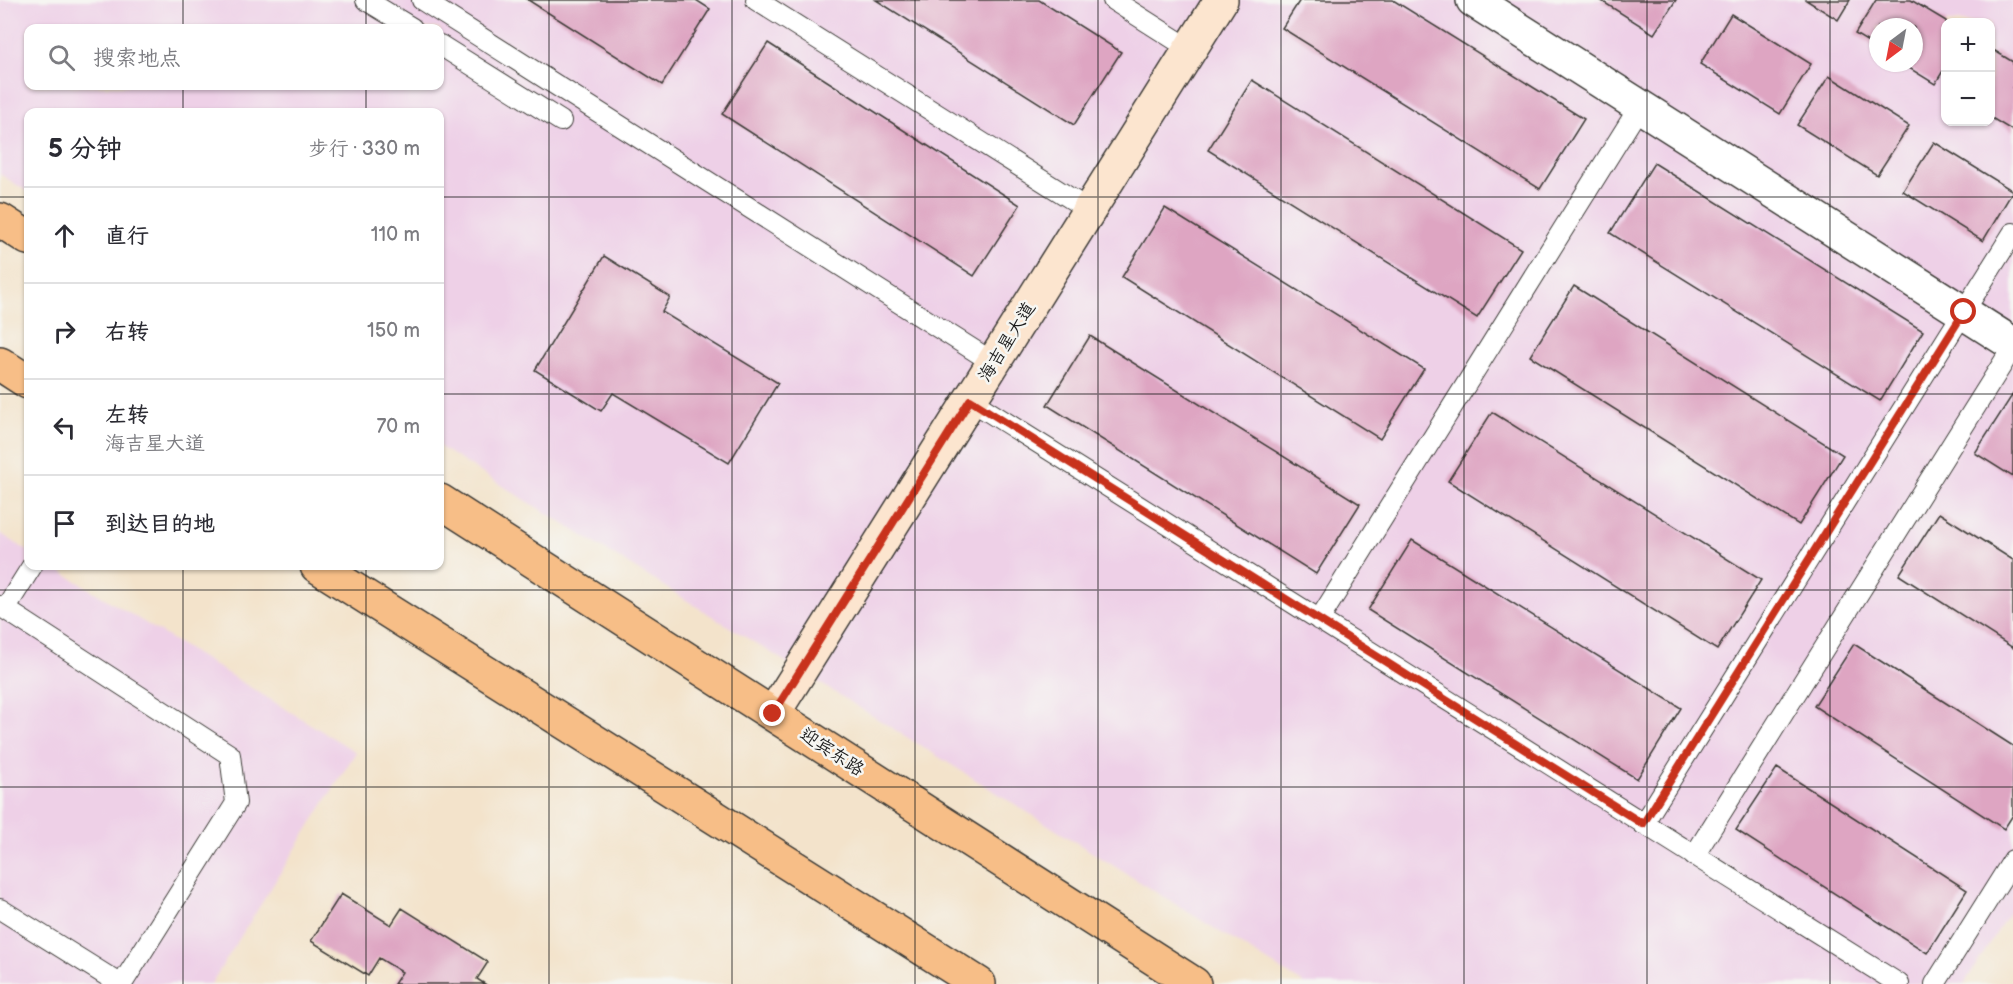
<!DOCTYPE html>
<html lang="zh">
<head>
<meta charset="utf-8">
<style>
  :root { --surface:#fff; --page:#f7f7f7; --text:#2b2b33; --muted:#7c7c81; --line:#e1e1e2 }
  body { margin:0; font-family:"Balsamiq Sans","LXGW WenKai TC",sans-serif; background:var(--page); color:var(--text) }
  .controls { position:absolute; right:18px; top:18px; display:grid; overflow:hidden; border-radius:12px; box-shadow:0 2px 4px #0004 }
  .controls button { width:54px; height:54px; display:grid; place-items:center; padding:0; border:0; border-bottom:2px solid var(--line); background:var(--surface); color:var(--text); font:30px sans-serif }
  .compass { position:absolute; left:1869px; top:18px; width:54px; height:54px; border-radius:50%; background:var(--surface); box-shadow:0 2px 4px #0004; rotate:212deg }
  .stop { position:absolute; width:18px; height:18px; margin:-14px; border:4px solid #c8321e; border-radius:50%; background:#fff }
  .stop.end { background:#c8321e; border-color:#fff; box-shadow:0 2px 6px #0008 }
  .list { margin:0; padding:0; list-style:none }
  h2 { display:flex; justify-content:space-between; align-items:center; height:78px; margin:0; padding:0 24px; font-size:26px }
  h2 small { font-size:20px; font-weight:400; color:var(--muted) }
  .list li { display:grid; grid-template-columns:39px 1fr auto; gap:18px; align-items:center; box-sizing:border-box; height:96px; padding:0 24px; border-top:2px solid var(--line) }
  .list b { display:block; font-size:22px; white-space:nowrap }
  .list p { margin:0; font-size:20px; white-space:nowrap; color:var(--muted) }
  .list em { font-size:20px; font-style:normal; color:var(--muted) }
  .icon { flex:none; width:33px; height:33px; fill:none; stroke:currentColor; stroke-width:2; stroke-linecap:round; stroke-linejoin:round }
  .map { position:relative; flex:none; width:2013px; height:984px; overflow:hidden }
  .search { position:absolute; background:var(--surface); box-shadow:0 2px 4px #0004; left:24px; top:24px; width:420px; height:66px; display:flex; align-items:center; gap:15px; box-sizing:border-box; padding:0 21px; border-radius:12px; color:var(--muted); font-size:22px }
  .panel { position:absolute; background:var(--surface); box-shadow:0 2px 4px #0004; left:24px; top:108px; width:420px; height:462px; border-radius:12px }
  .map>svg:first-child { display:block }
  .built { fill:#eed0e7; fill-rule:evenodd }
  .building { fill:#dea5c2 }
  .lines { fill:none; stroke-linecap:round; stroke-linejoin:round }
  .lane-casing { stroke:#3c3a36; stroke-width:22 }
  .street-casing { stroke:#3c3a36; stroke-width:36 }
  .secondary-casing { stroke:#3c3a36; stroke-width:36 }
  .highway-casing { stroke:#3c3a36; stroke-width:36 }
  .lane { stroke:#fff; stroke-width:20 }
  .street { stroke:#fff; stroke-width:33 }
  .secondary { stroke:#fce5cf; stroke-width:33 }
  .highway { stroke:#f7be87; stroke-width:33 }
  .route { stroke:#c8321e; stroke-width:8 }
  .grid { fill:none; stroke:#1c1c1c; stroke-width:1.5; stroke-opacity:0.55 }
  .labels { text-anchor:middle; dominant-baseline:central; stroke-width:5; stroke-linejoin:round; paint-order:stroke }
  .street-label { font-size:18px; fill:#1c1c1c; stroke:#f6f6f2 }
</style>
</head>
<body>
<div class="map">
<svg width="2013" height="984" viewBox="0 0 2013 984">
  <rect width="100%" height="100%" fill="#f6f6f2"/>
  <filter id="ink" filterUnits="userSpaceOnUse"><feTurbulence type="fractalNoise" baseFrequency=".0167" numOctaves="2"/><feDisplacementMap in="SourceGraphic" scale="12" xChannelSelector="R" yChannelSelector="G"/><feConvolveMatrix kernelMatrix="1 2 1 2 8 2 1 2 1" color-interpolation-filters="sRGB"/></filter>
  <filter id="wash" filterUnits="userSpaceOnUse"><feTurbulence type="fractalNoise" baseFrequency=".008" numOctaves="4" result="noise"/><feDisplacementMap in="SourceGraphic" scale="24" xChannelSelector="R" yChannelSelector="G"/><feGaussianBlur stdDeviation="1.35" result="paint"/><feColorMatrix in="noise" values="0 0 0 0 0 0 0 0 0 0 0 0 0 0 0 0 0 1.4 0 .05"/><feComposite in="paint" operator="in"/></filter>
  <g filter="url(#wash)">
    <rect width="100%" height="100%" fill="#f3e3cb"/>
    <path class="built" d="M0 0H2013V907L1964 984H1304L440 447V112H28V192L0 174ZM1946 22H1990V122H1946ZM1878 27H1914V63H1878ZM28 28H440V86H28Z
      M0 533 28 551V566H52L356 752 211 984H0Z"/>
    <g id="blocks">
      <path class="building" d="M528 0H696L710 9 662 85Z
        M876 0H1039L1121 52 1074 125Z
        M1300 0H1393L1584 119 1540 189 1282 28Z
        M1600 0H1676L1654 34Z
        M1806 0H1850L1838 20Z
        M1876 0H1911L1946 21V66L1935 84 1901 63H1914V27H1878V48L1855 34Z
        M1731 14 1811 64 1780 114 1700 64Z
        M768 43 1020 205 974 276 722 114Z
        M1995 51 2013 62V131L1990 117V58Z
        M1829 76 1909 126 1877 175 1797 125Z
        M1252 80 1521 249 1477 318 1208 150Z
        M1934 142 2013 191 1983 241 1903 191Z
        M1654 163 1923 331 1880 401 1610 233Z
        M1165 208 1424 369 1380 439 1122 277Z
        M604 256 670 297 662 312 778 383 729 463 613 393 601 411 535 370Z
        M1574 286 1843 455 1799 525 1530 356Z
        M1090 336 1360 504 1316 574 1047 405Z
        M2013 394V477L1975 453Z
        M1492 412 1761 580 1717 650 1448 481Z
        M1939 513 2013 560V648L1899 575Z
        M1412 540 1681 708 1637 779 1368 610Z
        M1854 644 2013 746V815L2004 829 1814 706Z
        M1777 768 1967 890 1927 953 1736 830Z
        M341 894 391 925 402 908 488 962 477 979 485 984H394L402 972 379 958 368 976 311 941Z"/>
    </g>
  </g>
  <g filter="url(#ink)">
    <use href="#blocks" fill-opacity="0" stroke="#3c3a36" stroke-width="1.5"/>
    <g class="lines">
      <defs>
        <path id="lane" d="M366 0 412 28
          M422 0 994 363
          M756 0 1089 210
          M1113 0 1190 49
          M440 45 561 121
          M970 400 1899 984
          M0 606 5 609 32 566
          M5 609 230 755 236 803 122 984
          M1319 620 1640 106
          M1643 824 2013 233
          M1694 856 2013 347
          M0 909 120 984
          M1935 984 2013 860"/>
        <path id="street" d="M1473 0 2013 344"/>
        <path id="secondary" d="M773 714 1221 0"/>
        <path id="highway" d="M0 220 28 238
          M0 364 28 382
          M440 501 1194 984
          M317 566 979 984"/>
      </defs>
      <use href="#lane" class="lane-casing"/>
      <use href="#street" class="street-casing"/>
      <use href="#secondary" class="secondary-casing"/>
      <use href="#highway" class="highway-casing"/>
      <use href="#lane" class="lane"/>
      <use href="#street" class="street"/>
      <use href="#secondary" class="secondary"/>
      <use href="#highway" class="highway"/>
    </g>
  </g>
  <g class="lines" filter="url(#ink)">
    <path class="route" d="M773 714 970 400 1643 824 1964 312"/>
  </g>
  <path class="grid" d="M183 0V28M366 0V28M549 0V984M732 0V984M915 0V984M1098 0V984M1281 0V984M1464 0V984M1647 0V984M1830 0V984M183 86V112M366 86V112M0 197H28M440 197H2013M0 394H28M440 394H2013M183 566V984M366 566V984M0 590H2013M0 787H2013"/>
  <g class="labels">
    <g class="street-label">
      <text transform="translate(1007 342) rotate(-58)">海吉星大道</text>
      <text transform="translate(832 752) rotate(33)">迎宾东路</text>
    </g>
  </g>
</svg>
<div class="controls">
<button>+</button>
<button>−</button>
</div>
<svg class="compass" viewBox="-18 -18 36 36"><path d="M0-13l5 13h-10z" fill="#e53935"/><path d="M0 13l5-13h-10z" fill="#7c7c81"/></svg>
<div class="stop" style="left:1964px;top:312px"></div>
<div class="stop end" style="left:773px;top:714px"></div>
<div class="search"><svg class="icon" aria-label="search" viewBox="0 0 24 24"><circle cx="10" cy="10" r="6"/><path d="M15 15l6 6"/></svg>搜索地点</div>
<section class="panel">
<h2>5 分钟<small>步行 · 330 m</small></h2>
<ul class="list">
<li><svg class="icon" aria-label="ahead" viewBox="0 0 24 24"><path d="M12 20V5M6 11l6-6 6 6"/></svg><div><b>直行</b></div><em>110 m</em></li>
<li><svg class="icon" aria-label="right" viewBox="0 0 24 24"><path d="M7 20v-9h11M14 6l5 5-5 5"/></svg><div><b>右转</b></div><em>150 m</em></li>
<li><svg class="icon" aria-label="left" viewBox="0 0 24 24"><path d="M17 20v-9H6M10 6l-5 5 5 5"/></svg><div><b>左转</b><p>海吉星大道</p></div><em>70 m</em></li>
<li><svg class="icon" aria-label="arrive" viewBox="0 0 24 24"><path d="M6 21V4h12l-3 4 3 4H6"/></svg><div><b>到达目的地</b></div></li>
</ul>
</section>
</div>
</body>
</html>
